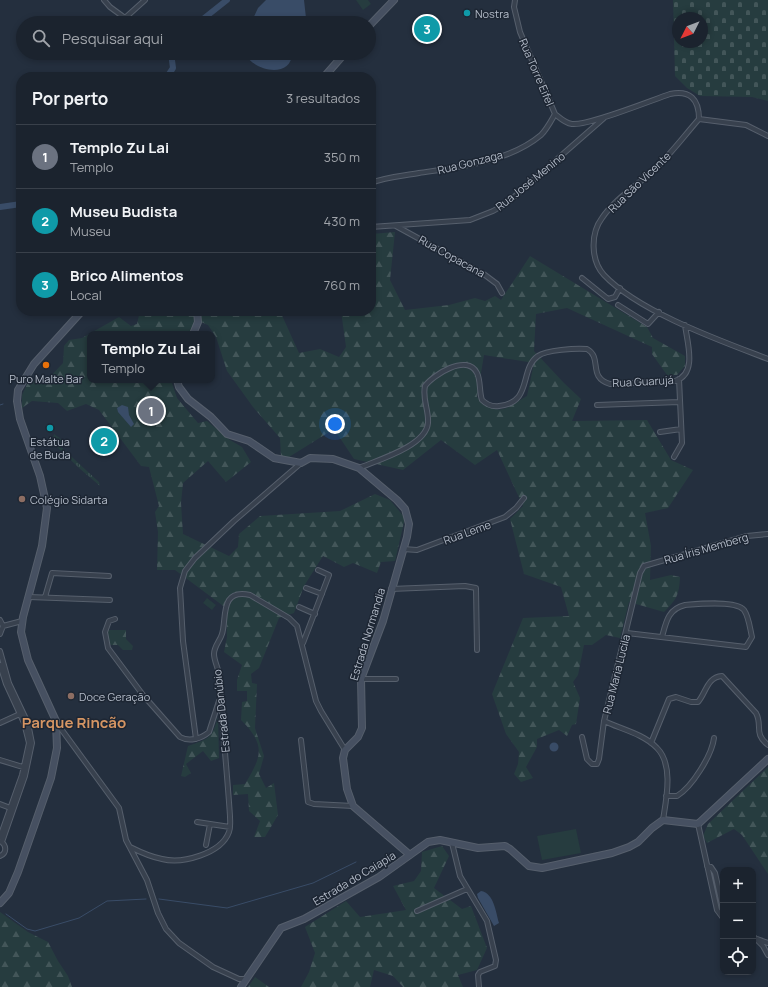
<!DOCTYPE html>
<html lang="pt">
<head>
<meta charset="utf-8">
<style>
  :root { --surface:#1b232e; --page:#242b36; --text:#f1f3f6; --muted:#a0a4aa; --line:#39404a; --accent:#8ab4f8 }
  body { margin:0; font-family:Manrope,sans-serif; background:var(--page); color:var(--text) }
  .controls { position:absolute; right:12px; bottom:12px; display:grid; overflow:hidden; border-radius:8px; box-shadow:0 2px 6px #0003 }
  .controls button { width:36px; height:36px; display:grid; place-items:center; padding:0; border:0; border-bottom:1px solid var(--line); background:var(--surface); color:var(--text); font:20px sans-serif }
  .compass { position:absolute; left:672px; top:12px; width:36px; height:36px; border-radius:50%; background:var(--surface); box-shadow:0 2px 6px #0003; rotate:228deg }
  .you { position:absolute; left:335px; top:424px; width:14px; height:14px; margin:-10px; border:3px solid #fff; border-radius:50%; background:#1a73e8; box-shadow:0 0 0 6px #1a73e833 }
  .badge { display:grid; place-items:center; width:26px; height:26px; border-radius:50%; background:var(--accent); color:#fff; font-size:13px; font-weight:700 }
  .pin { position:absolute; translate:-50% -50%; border:2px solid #fff; box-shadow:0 1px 4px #0006 }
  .popup { position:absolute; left:87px; top:331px; width:128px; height:52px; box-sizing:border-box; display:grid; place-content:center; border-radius:8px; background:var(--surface); filter:drop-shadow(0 1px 3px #0005); font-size:13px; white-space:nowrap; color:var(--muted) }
  .popup b { font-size:15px; color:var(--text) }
  .popup::after { content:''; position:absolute; left:50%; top:100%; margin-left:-8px; border:8px solid transparent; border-top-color:var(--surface) }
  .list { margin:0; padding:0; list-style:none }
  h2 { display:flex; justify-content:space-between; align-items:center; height:52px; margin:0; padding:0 16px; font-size:17px }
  h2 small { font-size:13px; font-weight:400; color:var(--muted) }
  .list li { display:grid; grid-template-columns:26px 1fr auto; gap:12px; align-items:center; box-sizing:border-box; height:64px; padding:0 16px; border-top:1px solid var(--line) }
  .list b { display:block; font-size:15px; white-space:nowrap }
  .list p { margin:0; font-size:13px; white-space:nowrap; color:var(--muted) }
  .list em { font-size:13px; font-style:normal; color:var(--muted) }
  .icon { flex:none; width:22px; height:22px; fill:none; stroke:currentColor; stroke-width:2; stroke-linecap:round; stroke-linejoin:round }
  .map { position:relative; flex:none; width:768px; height:987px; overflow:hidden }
  .search { position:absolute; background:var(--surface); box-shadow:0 2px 6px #0003; left:16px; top:16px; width:360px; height:44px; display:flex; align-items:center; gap:10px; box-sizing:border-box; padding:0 14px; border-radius:22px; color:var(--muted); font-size:15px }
  .panel { position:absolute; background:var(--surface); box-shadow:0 2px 6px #0003; left:16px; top:72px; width:360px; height:244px; border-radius:16px }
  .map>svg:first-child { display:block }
  .grass { fill:url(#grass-tufts) }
  .forest { fill:url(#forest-firs); fill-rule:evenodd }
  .cemetery { fill:url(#cemetery-stones); fill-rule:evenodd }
  .pitch { fill:#263c3f }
  .water { fill:#394c67 }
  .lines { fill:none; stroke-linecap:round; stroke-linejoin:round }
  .stream { stroke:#394c67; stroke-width:1 }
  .river { stroke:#394c67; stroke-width:6 }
  .street-casing { stroke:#565f6c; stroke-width:6 }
  .secondary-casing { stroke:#565f6c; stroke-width:8 }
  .street { stroke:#38414e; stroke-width:4 }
  .secondary { stroke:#465061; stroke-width:6 }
  .culture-dot { fill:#0f9aa8; stroke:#1d2633; stroke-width:1.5 }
  .food-dot { fill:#e8710a; stroke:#1d2633; stroke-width:1.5 }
  .education-dot { fill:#8d6e63; stroke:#1d2633; stroke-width:1.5 }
  .labels { text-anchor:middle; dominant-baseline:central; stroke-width:3; stroke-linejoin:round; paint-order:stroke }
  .poi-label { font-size:11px; fill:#b4bcc9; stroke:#1d2633; text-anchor:start }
  .street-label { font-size:11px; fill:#b4bcc9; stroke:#1d2633 }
  .district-label { font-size:15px; font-weight:bold; fill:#d59563; stroke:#1d2633 }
</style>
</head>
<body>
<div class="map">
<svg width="768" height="987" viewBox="0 0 768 987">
  <defs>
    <pattern id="grass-tufts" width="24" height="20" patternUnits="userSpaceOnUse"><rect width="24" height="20" fill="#263c3f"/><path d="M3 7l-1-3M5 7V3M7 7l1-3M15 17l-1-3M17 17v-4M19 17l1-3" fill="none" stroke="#435659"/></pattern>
    <pattern id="forest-firs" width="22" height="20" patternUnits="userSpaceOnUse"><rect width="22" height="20" fill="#263c3f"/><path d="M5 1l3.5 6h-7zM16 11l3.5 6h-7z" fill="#435659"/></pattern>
    <pattern id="cemetery-stones" width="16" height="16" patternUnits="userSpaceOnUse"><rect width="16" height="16" fill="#263c3f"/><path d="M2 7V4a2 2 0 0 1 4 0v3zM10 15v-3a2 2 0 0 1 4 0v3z" fill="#435659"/></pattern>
  </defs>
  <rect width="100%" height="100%" fill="#242f3e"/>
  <path class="grass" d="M54 434 61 439 62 448 99 482 100 486 79 468 52 442Z"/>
  <path class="forest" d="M395 232 390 280 405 310 449 305 475 298 485 301 495 296 501 300 530 256 647 327 653 338 685 356V366L677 375H667L652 354V347L567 308 536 314 534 351 564 383 581 399 572 421 647 420 671 460 693 470 668 508 645 513 651 546 650 580 671 575 680 577C679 595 677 599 664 612L629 602 620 638 606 635 592 645H584L578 675 573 682 580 698 576 724 572 725 567 736 559 730 537 739V747L526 767 533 778 521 782 514 774 518 764 519 752 506 734 492 694 523 618 569 616 561 587 524 574 510 519 523 506 497 450 475 465 441 440 403 470 354 459 334 429 289 457 281 456 280 438 253 407 227 371 216 337 208 325 201 322 192 334H90V380H171L177 398 198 423 207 421 230 440 242 447 251 462 226 482 208 461 183 483 181 503 183 534 229 556 238 547 239 534 260 516 340 511 375 494 390 500 405 518 395 561 381 562 377 573 353 563 344 567 323 556 304 586 294 613 279 618 259 668 251 674 252 683 257 684 255 728 264 756 259 774 266 788 274 783 278 815 265 837H254L260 821 249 811 248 794 233 795V785L245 784C262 756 266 745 241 720L242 702 247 701V691H237V680L242 665 224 652 227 637 226 608 175 570H157L158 532 155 512 159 506 149 467 141 466 99 410 86 404 67 411 58 403 32 401 22 408V395L29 380H47L63 363 64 346 69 340 82 338 119 317 131 326 137 324 140 311H280L299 353 320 349 339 357 346 347 341 311H371V234ZM484 355 534 363 527 396C505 409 498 418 477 397Z
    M108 630H126V639L133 646 132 650H123L118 645H111L107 642 105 634Z
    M218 717 219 758 211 761 203 751 186 764 191 773 185 777 181 776 188 746C208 739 212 739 218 717Z
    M768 767V874L742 835 734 829 707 843 703 836 708 824Z
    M442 846 449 856 434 888 462 909 471 906 487 948 477 970 458 975 463 987H403L393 976 374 970 370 987H301L309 972 315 953 305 927 346 901 360 917 406 910 393 886 414 881 421 871 422 852Z
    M0 912 28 932 48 942 58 961 68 976 72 987H0Z
    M255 977 269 987H248Z"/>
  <path class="cemetery" d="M673 0H768V101L752 97 700 96 687 88 675 76ZM678 18H702V42H678Z"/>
  <path class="pitch" d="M356 0H368L371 4 363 10Z
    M207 598 216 605 212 610 203 603Z
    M576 829 581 853 542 860 537 836Z"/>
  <path class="water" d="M266 0H304L306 18 304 23H251L258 8Z
    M245 53H292C292 79 253 72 245 53Z
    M122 405 128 407 129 415 134 424 131 427 118 412 117 408Z
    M549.5 747a4.5 4.5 0 1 1 9 0a4.5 4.5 0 1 1-9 0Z
    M481 891C494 893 496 913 499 923L494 926 478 898 477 894Z"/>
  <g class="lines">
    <path class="stream" d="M0 405 3 404
      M159 899 227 908 313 883 356 862
      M6 914 27 929 35 931 79 918 107 901 146 899"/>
    <path class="river" d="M198 23 227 0
      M167 77 173 68 171 53
      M0 207 21 204"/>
    <defs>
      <path id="street" d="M104 0 110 7 125 18 145 0
        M515 0 514 7 520 32 555 114C560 118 565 123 572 124 588 126 652 100 670 94 690 90 699 99 699 119 684 136 670 155 653 171 636 186 615 199 602 218 590 234 591 261 604 275 639 312 721 341 768 359
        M699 119 746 125 768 136
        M371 183C386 177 403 176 419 173 459 167 509 162 541 135 547 129 551 121 555 114
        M396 226 485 275 497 284 502 293
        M371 227 470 220 493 211 507 203 604 118
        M582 278 608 299 615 297 620 288
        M618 305 648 324 659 312
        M597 405 679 402
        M660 432 681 429
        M674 457 682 443 679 379
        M359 468C378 460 426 446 428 423 429 410 422 399 425 386 433 375 467 353 477 373 481 381 479 392 482 400 487 405 492 407 499 406 533 403 519 369 538 356 546 350 576 348 587 349 603 358 587 377 610 384L675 381C698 374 687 342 685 325
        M403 549 417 550 505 517 516 508 524 498
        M306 588 322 594
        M391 589 465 586 476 588 477 650
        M29 597 110 600
        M45 597 52 573 109 576
        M299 607 315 614
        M115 619 109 621 105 632 108 648 143 695 180 737C189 742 201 739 209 732L219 701
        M0 620 3 626 0 634
        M3 626 22 621
        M627 633 746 647 752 637C750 629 749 617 744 610 736 600 697 604 685 605 668 609 666 622 662 637
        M303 643 329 575 318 570
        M0 651 9 683 28 723 32 743 25 776 2 842
        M0 665 6 684 24 723 29 743 22 775 0 837
        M361 679H396
        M604 721C621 729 644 734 657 748 674 765 666 800 663 820
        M56 722 119 808 126 840 147 880 158 913 166 929 179 943 213 967 239 979H246
        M0 723 22 713
        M582 737 587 759 592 764H597L599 759 604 721 640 573 644 566 747 536 768 534
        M196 739 183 641 180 588 185 571 195 558 234 521 301 463
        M301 740 308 802 314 804 353 806
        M651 743 669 699 676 697 691 702H698C706 693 707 677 722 676L756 713C763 726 753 733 768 745
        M0 760 26 768
        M666 796H677C692 787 712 755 714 738
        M0 804 13 809
        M197 822 230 827
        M698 824 717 910 723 918
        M452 843 460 876 487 921 496 960 495 966 480 972 478 975 479 987
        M206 845 210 824
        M130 847C140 852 151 857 162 859 182 864 221 854 229 832 231 827 230 821 230 816 227 771 222 725 220 680 220 671 214 662 214 654 214 646 220 641 222 634 227 619 219 588 250 595L289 618 297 626 316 701 321 711 345 750
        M0 856C7 853 7 845 0 841
        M707 866 711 867 715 873 723 909
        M417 911 467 889
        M755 938 763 946 768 955
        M757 939 768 943"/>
      <path id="secondary" d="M369 26 394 0
        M324 77 345 53
        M193 334 198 322 197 311
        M177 380 179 387 188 399 211 417 227 434 249 441 274 458 301 463 310 458 333 459 359 468 397 500 405 509 409 524 407 537 383 621 361 679 362 728 358 737 345 750 343 758 347 789 353 806 410 855
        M0 903 9 893 18 872 51 778 57 748 56 721 28 660 21 632 23 617 42 546 47 508 40 476 20 419 17 401 18 390 34 364 82 311
        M241 987 281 928 304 919 379 877 428 842 440 840 478 848 505 846 510 849 529 866 542 868 612 853 629 847 638 842 652 828 663 820 698 824 768 759"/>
    </defs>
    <use href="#street" class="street-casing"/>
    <use href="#secondary" class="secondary-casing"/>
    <use href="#street" class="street"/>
    <use href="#secondary" class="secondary"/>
  </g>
  <g class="culture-dot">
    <circle cx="467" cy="13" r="4"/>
    <circle cx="50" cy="428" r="4"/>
  </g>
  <circle class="food-dot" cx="46" cy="365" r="4"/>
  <g class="education-dot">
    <circle cx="22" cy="499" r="4"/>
    <circle cx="71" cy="696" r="4"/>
  </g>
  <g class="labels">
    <g class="poi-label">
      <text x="475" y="13">Nostra</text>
      <text x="46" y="378" text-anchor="middle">Puro Malte Bar</text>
      <text x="50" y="441" text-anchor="middle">Estátua<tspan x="50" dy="13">de Buda</tspan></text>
      <text x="30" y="499">Colégio Sidarta</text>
      <text x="79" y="696">Doce Geração</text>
    </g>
    <g class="street-label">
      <text transform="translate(537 72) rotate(67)">Rua Torre Eifel</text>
      <text transform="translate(470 162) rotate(-14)">Rua Gonzaga</text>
      <text transform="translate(530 181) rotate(-39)">Rua José Menino</text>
      <text transform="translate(639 182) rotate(-44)">Rua São Vicente</text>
      <text transform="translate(452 256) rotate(29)">Rua Copacana</text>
      <text transform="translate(643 381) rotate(-3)">Rua Guarujá</text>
      <text transform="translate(467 532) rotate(-20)">Rua Leme</text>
      <text transform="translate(706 548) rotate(-16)">Rua Íris Memberg</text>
      <text transform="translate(367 634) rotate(-73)">Estrada Normandia</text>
      <text transform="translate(616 674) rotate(-76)">Rua Maria Lucila</text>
      <text transform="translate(221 711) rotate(-96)">Estrada Danúbio</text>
      <text transform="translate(354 878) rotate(-31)">Estrada do Caiapia</text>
    </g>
    <g class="district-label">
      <text x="74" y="722">Parque Rincão</text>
    </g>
  </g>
</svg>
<div class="controls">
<button>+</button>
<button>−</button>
<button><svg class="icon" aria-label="locate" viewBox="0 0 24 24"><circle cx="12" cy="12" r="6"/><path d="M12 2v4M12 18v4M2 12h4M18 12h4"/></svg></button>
</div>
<svg class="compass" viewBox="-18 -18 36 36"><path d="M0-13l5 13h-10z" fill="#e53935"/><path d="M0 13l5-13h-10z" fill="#a0a4aa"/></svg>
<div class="you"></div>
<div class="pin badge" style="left:151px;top:411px;background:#6b7280">1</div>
<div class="popup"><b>Templo Zu Lai</b>Templo</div>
<div class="pin badge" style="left:104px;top:441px;background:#0f9aa8">2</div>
<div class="pin badge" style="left:427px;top:29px;background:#0f9aa8">3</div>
<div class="search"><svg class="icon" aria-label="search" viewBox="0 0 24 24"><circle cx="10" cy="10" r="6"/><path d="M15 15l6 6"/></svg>Pesquisar aqui</div>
<section class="panel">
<h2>Por perto<small>3 resultados</small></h2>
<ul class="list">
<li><span class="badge" style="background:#6b7280">1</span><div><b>Templo Zu Lai</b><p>Templo</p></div><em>350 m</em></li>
<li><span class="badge" style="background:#0f9aa8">2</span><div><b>Museu Budista</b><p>Museu</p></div><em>430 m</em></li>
<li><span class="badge" style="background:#0f9aa8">3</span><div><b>Brico Alimentos</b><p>Local</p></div><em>760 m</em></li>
</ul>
</section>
</div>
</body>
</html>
